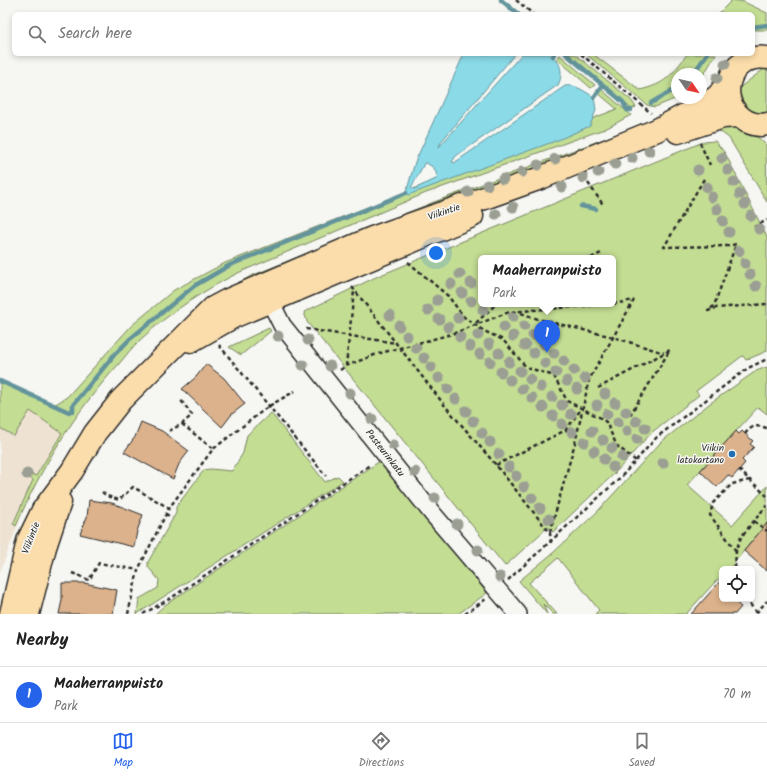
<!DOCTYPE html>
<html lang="en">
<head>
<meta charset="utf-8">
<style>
  :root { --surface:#fff; --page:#f6f6f6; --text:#222; --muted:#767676; --line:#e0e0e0; --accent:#2563eb }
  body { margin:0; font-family:Kalam,sans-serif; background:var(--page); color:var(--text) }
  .controls { position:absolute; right:12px; bottom:12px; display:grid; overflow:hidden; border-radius:6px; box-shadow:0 2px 6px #0003 }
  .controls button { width:36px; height:36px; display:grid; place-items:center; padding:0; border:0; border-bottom:1px solid var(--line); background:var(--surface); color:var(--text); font:20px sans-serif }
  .compass { position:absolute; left:671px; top:68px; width:36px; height:36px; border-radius:50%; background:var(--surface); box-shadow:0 2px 6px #0003; rotate:124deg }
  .you { position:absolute; left:436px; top:253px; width:14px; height:14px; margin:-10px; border:3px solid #fff; border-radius:50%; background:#1a73e8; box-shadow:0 0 0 6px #1a73e833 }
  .badge { display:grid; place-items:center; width:26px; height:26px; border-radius:50%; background:var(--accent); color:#fff; font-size:13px; font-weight:700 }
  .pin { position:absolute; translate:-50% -33px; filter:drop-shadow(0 1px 2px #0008) }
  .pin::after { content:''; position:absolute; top:21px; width:14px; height:12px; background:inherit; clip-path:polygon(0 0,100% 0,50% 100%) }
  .popup { position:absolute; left:478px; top:255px; width:138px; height:52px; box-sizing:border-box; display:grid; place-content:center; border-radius:6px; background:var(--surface); filter:drop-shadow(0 1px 3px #0005); font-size:13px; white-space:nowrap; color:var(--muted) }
  .popup b { font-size:15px; color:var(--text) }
  .popup::after { content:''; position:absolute; left:50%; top:100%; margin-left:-8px; border:8px solid transparent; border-top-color:var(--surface) }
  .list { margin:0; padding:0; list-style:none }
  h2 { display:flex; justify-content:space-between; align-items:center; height:52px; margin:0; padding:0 16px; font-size:17px }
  h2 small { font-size:13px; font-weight:400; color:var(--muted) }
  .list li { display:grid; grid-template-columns:26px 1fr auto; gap:12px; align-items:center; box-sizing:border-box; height:56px; padding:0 16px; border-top:1px solid var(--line) }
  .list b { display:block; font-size:15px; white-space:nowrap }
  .list p { margin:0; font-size:13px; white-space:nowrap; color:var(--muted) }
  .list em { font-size:13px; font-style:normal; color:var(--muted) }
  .icon { flex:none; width:22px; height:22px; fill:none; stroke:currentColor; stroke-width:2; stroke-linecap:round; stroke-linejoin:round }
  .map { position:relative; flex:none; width:767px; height:614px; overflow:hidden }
  .search { position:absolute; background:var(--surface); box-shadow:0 2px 6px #0003; left:12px; right:12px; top:12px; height:44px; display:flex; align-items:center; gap:10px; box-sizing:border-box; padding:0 14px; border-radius:6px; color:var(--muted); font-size:15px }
  .sheet { height:108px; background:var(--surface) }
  nav { display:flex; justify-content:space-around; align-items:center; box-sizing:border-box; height:56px; border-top:1px solid var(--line); background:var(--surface); font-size:11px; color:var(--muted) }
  nav a { display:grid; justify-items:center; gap:2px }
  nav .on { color:var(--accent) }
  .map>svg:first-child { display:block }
  .built { fill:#eee2d3 }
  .green { fill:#c3dd93; stroke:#77845f; fill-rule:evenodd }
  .water { fill:#8adae7; stroke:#64949c; fill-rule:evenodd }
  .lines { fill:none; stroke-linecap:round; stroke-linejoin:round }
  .stream { stroke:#64949c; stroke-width:4.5 }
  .building { fill:#dbb28c; stroke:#2b2b2b }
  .minor-casing { stroke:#2b2b2b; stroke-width:20 }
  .primary-casing { stroke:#2b2b2b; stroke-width:25 }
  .path { stroke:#2b2b2b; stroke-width:2.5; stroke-dasharray:4 3; stroke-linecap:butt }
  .minor { stroke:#f6f6f2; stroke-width:17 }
  .primary { stroke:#fbddab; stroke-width:22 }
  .tree { fill:#9b9f93 }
  .poi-dot { fill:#1f6fb2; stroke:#f6f6f2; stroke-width:1.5 }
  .labels { text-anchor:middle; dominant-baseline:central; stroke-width:3; stroke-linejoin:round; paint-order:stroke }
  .street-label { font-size:10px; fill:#2b2b2b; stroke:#f6f6f2 }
  .poi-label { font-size:10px; fill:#2b2b2b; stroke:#f6f6f2; text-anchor:end }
</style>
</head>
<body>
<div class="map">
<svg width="767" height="614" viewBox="0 0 767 614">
  <rect width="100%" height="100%" fill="#f6f6f2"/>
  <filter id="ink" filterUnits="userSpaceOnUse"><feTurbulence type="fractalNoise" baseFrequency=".025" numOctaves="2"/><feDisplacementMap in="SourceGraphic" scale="8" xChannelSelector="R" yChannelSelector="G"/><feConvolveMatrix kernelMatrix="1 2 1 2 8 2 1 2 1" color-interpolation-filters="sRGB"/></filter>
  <g filter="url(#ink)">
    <path class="built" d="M0 381 54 405 65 435 41 474 25 506 0 572Z"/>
    <path class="green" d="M732 0 744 2 767 13V30H753V14H718Z
      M568 54H575L631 100 636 107 631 109 624 102Z
      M586 54H593L640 90C666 84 672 75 687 54H716L701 79V74H677V98L655 107 647 105Z
      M560 55 595 85 591 88 557 59Z
      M764 69 767 70V112C748 117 742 104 739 88Z
      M601 89 631 115 607 128 426 193 240 272C204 290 170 312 140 340 132 347 125 357 118 365 75 412 41 467 16 526L13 524 33 480 24 475 26 471 36 476 62 433 30 411 14 436 0 428V381L54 405 67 397 131 326 174 290 225 263 617 109 598 93Z
      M655 120 656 123 233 286 251 276 434 202Z
      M722 125C738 126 755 132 766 145L767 202 729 138 718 130Z
      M715 141 725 153 767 237V351L746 360 743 356 741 357 696 391 699 395 651 433 616 472 553 532 548 527 505 566 307 322 304 312 376 277 703 142ZM481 258H613V304H481Z
      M269 328 271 331 241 355 229 347Z
      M767 367V414L758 407 687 485 732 525 767 486V535L761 530 729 569H722V577L715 582 686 614H595L599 610 558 558 529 583 557 614H553L543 604 547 614 519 581 554 552 597 512 661 442 709 404 756 371Z
      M271 413 325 482 338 476 343 481 137 614 139 599 158 588 159 580 148 567V562L176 513V507L204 470 210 469 232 471 243 453 247 435Z
      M380 461 487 593 458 614H155L165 605Z"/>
    <path class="water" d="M464 54H515L441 142 439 147 522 54H549C561 60 564 74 558 85L456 156 452 162 454 163 565 86C576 84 585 92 594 97L596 110 590 126 558 140 408 195 406 193 415 162ZM425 162 434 168 438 178 414 189 411 188Z"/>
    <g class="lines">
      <path class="stream" d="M501 0 518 14
        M753 27 767 25
        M566 54 623 102 627 110H631
        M553 56 554 54
        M693 74 707 54
        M594 97 603 85
        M651 103 677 88
        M581 206 596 209
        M0 381 69 412 72 410
        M73 411V405L114 355 130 339 194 286 230 265 406 193"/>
    </g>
    <path class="building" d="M206 364 224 378 245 404 232 414 222 427 182 389 196 377Z
      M141 422 162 431 189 451 179 464 173 479 124 452 135 437Z
      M736 431 739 434 742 431 753 441 750 444 754 447 742 460 745 463 739 470 732 478 728 475 717 487 700 471Z
      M89 500 112 503 143 515 137 531 134 547 80 534 87 517Z
      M767 523V571L744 551Z
      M722 579V599H732L741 607 735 614H691Z
      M62 583H84L117 590 113 614H59L62 600Z"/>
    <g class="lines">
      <defs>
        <path id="minor" d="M265 291 282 325 432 513 518 614"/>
        <path id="primary" d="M767 58C729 52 713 101 746 121 752 124 760 126 767 124
          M678 132 723 117 738 116
          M191 341 235 316 472 216
          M11 614 28 541 43 510 72 471 95 433 121 400 213 308 228 300 372 238 538 179 657 130 707 103 718 96 728 82
          M28 614 45 547 60 502"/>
      </defs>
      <use href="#minor" class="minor-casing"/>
      <use href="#primary" class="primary-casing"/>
      <path class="path" d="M516 0 533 14
        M581 54 651 113
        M700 143 710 165
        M704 179 664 247 729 246 736 244 714 306 708 311 716 308 767 304
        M588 183 604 206
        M754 227 767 220
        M591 258 601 253
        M408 262 448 296 464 317 484 331 503 340 526 367 554 376 567 401 601 418 606 422 617 446 636 461
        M352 287 446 407 496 465 550 533 551 543
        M613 304 634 300
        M521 313 538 319 613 337 664 353
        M476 323 496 304
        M306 329 396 343
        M219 345 326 476
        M346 366 354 291
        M340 370 346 366 377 354 452 334 509 312 610 304
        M598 388 670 350 630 415
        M182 424 213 449
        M169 431 182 424 192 415 180 399
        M745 434C752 425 757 425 767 428
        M496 465 566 430 581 409
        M739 470 767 496
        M102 492 107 496 119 500 133 487 169 508
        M166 514 172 518
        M754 521 767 531
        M550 532 576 439 589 380 634 300
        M736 551 710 515 713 503 732 484 750 480
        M735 568 736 551 741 537 767 505
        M72 573 89 580 99 563 138 570
        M508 580 621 477 657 437 748 368 767 359
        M750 604 757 614
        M756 613 767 601
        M128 614 138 570 169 508 213 449 269 406 295 391
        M143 614 171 598 370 465
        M465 614 486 599"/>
      <use href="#minor" class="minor"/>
      <use href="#primary" class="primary"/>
    </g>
    <g class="tree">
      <circle cx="725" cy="64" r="5.5"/>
      <circle cx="717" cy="78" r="5.5"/>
      <circle cx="649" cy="151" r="5.5"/>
      <circle cx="632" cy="158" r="5.5"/>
      <circle cx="722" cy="158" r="5.5"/>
      <circle cx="555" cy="159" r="5.5"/>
      <circle cx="615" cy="164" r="5.5"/>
      <circle cx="538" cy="165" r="5.5"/>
      <circle cx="698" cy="170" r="5.5"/>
      <circle cx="728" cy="170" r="5.5"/>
      <circle cx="522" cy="172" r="5.5"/>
      <circle cx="598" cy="172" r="5.5"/>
      <circle cx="583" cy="178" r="5.5"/>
      <circle cx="503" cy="179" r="5.5"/>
      <circle cx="734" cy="182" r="5.5"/>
      <circle cx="487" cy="185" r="5.5"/>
      <circle cx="562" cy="187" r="5.5"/>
      <circle cx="707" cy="187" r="5.5"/>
      <circle cx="468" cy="192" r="5.5"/>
      <circle cx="740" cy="194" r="5.5"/>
      <circle cx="712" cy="197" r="5.5"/>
      <circle cx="745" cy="204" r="5.5"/>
      <circle cx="513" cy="207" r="5.5"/>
      <circle cx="717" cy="209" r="5.5"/>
      <circle cx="496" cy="214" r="5.5"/>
      <circle cx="751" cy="216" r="5.5"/>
      <circle cx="723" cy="221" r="5.5"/>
      <circle cx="759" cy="229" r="5.5"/>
      <circle cx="729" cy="232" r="5.5"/>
      <circle cx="739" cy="251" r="5.5"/>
      <circle cx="745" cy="263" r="5.5"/>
      <circle cx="460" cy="274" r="5.5"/>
      <circle cx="750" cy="274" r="5.5"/>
      <circle cx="471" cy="283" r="5.5"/>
      <circle cx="451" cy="284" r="5.5"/>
      <circle cx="756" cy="286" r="5.5"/>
      <circle cx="462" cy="293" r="5.5"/>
      <circle cx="437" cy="300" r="5.5"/>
      <circle cx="471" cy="301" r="5.5"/>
      <circle cx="428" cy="310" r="5.5"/>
      <circle cx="483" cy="310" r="5.5"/>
      <circle cx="390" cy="315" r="5.5"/>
      <circle cx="513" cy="317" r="5.5"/>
      <circle cx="458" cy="318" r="5.5"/>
      <circle cx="439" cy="319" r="5.5"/>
      <circle cx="399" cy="326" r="5.5"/>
      <circle cx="524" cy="326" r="5.5"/>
      <circle cx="448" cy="327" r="5.5"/>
      <circle cx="504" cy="327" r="5.5"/>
      <circle cx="478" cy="335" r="5.5"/>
      <circle cx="533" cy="335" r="5.5"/>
      <circle cx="278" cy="336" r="5.5"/>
      <circle cx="407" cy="336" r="5.5"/>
      <circle cx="513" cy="336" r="5.5"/>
      <circle cx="460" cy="337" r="5.5"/>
      <circle cx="308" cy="340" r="5.5"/>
      <circle cx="489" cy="344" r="5.5"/>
      <circle cx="544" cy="344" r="5.5"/>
      <circle cx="525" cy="345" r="5.5"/>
      <circle cx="470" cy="346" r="5.5"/>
      <circle cx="416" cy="348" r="5.5"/>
      <circle cx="499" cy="353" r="5.5"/>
      <circle cx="534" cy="353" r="5.5"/>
      <circle cx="554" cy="353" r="5.5"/>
      <circle cx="480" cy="354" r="5.5"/>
      <circle cx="424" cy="358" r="5.5"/>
      <circle cx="564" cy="361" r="5.5"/>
      <circle cx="490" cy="362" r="5.5"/>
      <circle cx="509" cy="362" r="5.5"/>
      <circle cx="545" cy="363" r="5.5"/>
      <circle cx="303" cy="365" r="5.5"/>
      <circle cx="330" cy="366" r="5.5"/>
      <circle cx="431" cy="367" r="5.5"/>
      <circle cx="574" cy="370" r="5.5"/>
      <circle cx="520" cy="371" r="5.5"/>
      <circle cx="501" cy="372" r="5.5"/>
      <circle cx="556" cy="372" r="5.5"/>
      <circle cx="439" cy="378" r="5.5"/>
      <circle cx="585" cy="378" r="5.5"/>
      <circle cx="530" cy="379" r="5.5"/>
      <circle cx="510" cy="380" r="5.5"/>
      <circle cx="567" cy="381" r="5.5"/>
      <circle cx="541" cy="387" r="5.5"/>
      <circle cx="448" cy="389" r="5.5"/>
      <circle cx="522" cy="389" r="5.5"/>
      <circle cx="577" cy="389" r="5.5"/>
      <circle cx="350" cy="393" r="5.5"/>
      <circle cx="605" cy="394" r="5.5"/>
      <circle cx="552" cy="397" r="5.5"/>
      <circle cx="532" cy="398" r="5.5"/>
      <circle cx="456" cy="399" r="5.5"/>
      <circle cx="615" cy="403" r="5.5"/>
      <circle cx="562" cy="405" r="5.5"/>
      <circle cx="597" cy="405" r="5.5"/>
      <circle cx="543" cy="407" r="5.5"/>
      <circle cx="466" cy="411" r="5.5"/>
      <circle cx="626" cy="412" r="5.5"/>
      <circle cx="571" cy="414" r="5.5"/>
      <circle cx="607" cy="414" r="5.5"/>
      <circle cx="553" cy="416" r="5.5"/>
      <circle cx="372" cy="419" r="5.5"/>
      <circle cx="473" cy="421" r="5.5"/>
      <circle cx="636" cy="421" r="5.5"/>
      <circle cx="618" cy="422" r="5.5"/>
      <circle cx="562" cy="424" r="5.5"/>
      <circle cx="645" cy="428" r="5.5"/>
      <circle cx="592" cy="431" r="5.5"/>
      <circle cx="627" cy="431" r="5.5"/>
      <circle cx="572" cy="432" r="5.5"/>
      <circle cx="482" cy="433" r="5.5"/>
      <circle cx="637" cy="439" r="5.5"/>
      <circle cx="603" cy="440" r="5.5"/>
      <circle cx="490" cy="442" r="5.5"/>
      <circle cx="584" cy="442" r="5.5"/>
      <circle cx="393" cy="445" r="5.5"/>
      <circle cx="612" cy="448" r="5.5"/>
      <circle cx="594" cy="451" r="5.5"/>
      <circle cx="499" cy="454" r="5.5"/>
      <circle cx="622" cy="457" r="5.5"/>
      <circle cx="604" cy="459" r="5.5"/>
      <circle cx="663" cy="463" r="5.5"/>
      <circle cx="509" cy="467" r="5.5"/>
      <circle cx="613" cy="467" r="5.5"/>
      <circle cx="415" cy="472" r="5.5"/>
      <circle cx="27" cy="474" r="5.5"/>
      <circle cx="516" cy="476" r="5.5"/>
      <circle cx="524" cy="487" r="5.5"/>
      <circle cx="435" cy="498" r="5.5"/>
      <circle cx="532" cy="498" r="5.5"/>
      <circle cx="540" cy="508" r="5.5"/>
      <circle cx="549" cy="519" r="5.5"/>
      <circle cx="457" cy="524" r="5.5"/>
      <circle cx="478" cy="550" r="5.5"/>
      <circle cx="500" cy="577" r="5.5"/>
    </g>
  </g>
  <circle class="poi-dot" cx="732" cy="454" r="4"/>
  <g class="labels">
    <g class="street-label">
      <text transform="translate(444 212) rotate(-19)">Viikintie</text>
      <text transform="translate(385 453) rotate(52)">Pasteurinkatu</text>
      <text transform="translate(31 538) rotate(-69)">Viikintie</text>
    </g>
    <g class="poi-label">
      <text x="724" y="448">Viikin<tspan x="724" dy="12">latokartano</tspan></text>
    </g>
  </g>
</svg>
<div class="controls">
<button><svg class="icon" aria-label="locate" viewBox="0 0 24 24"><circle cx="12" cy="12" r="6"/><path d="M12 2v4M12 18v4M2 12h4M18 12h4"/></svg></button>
</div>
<svg class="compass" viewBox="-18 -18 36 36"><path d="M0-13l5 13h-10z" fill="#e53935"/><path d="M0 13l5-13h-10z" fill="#767676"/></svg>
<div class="you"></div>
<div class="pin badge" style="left:547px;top:353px">1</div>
<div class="popup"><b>Maaherranpuisto</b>Park</div>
<div class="search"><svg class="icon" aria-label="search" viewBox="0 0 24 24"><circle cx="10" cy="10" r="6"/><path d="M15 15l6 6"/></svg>Search here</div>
</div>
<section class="sheet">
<h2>Nearby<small></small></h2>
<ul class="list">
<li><span class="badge">1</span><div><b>Maaherranpuisto</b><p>Park</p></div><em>70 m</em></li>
</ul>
</section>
<nav>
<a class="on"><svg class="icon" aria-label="map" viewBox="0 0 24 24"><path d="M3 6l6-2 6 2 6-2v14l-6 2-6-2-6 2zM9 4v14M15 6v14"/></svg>Map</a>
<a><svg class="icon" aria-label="directions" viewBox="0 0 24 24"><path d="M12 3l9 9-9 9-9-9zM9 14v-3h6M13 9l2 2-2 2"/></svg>Directions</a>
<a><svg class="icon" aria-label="saved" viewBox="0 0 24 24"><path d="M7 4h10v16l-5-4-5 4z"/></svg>Saved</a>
</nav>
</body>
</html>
